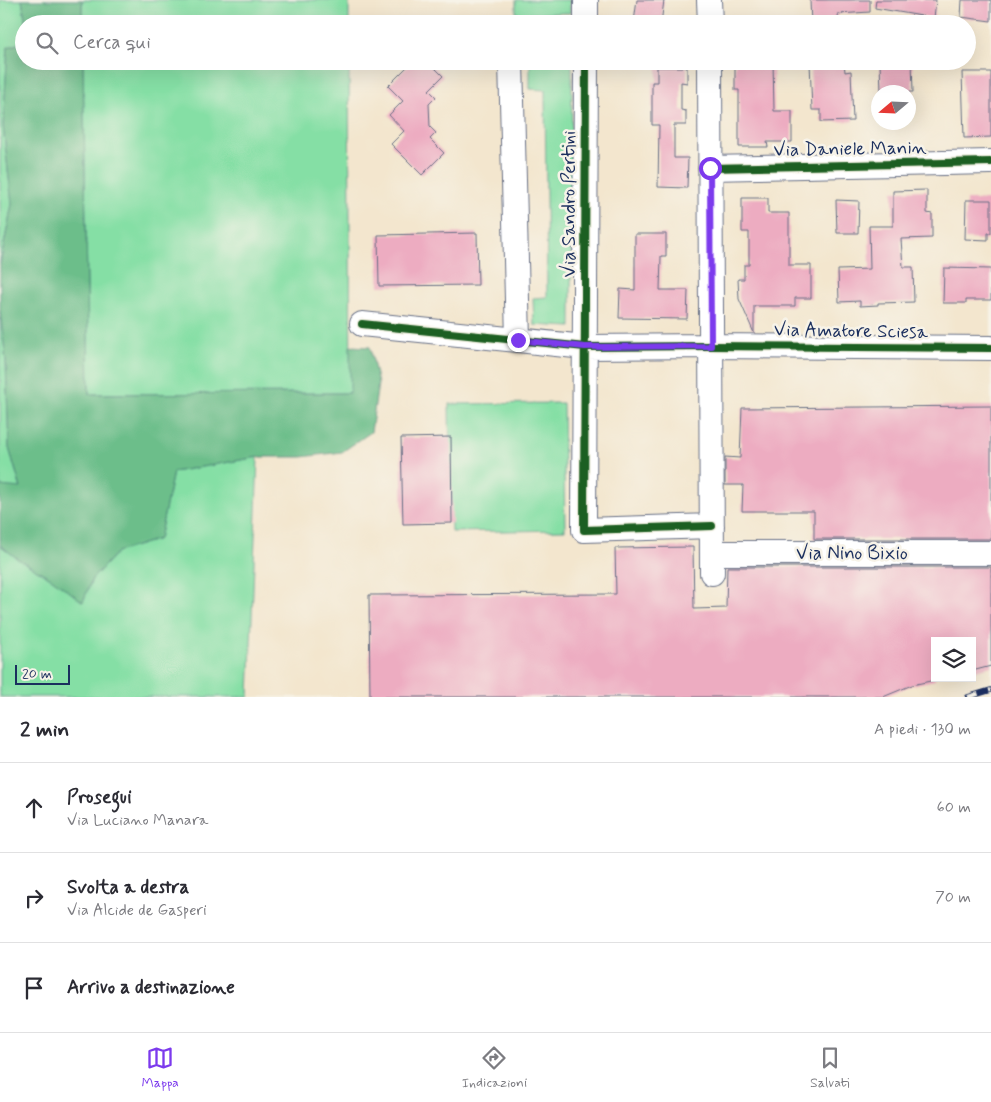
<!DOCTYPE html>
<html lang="it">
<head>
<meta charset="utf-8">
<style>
  :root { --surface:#fff; --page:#f7f7f7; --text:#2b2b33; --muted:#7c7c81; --line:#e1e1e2; --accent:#7c3aed }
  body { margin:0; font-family:Mynerve,sans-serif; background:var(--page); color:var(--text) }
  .controls { position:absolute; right:15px; bottom:15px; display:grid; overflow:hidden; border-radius:0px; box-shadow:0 5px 20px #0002 }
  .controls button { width:45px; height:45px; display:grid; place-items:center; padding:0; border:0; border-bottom:1px solid var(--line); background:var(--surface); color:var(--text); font:25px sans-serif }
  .compass { position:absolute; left:871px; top:85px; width:45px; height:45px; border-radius:50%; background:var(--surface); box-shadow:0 5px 20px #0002; rotate:251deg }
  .scale { position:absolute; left:15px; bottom:12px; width:55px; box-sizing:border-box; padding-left:5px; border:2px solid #1b2f5e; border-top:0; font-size:14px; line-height:18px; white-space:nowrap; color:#1b2f5e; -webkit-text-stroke:4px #f7f3e8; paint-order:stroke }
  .stop { position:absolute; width:15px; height:15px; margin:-11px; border:4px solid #7c3aed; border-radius:50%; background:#fff }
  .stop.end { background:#7c3aed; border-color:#fff; box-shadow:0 1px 5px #0008 }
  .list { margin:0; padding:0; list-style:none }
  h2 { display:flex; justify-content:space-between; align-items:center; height:65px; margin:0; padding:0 20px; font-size:21px }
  h2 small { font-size:16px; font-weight:400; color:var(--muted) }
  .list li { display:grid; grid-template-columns:32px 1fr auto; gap:15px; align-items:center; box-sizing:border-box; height:90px; padding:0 20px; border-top:1px solid var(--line) }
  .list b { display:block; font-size:19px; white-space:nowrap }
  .list p { margin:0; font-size:16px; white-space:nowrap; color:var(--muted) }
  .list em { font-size:16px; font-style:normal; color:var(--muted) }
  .icon { flex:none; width:28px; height:28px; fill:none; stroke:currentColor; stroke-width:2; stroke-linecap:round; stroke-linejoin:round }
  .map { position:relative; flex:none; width:991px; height:697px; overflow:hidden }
  .search { position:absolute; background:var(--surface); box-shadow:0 5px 20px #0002; left:15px; right:15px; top:15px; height:55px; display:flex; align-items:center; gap:12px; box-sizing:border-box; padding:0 18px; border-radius:28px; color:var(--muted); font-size:19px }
  .sheet { height:335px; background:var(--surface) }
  nav { display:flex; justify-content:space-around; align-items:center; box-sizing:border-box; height:70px; border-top:1px solid var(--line); background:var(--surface); font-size:14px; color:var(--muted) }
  nav a { display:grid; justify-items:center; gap:2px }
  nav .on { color:var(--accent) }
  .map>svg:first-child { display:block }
  .green { fill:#85dfa5; stroke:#508782 }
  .forest { fill:#6cbe8a; stroke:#447674 }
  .building { fill:#edacc1 }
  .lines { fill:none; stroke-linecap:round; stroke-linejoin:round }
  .minor-casing { stroke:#676f85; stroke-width:26 }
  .minor { stroke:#fff; stroke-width:24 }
  .rail-casing { stroke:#1b2f5e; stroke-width:5.5 }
  .rail { stroke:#f7f3e8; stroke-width:4; stroke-dasharray:11; stroke-linecap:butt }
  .cycleway-casing { stroke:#f7f3e8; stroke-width:11 }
  .cycleway { stroke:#1b5e20; stroke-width:8 }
  .route { stroke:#7c3aed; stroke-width:6 }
  .labels { text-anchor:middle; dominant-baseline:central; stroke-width:5; stroke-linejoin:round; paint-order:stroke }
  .street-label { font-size:19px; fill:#1b2f5e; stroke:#f7f3e8 }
</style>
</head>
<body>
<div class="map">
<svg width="991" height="697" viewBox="0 0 991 697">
  <rect width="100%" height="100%" fill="#f7f3e8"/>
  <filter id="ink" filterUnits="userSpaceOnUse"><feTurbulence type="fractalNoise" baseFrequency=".02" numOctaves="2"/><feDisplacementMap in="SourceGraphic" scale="10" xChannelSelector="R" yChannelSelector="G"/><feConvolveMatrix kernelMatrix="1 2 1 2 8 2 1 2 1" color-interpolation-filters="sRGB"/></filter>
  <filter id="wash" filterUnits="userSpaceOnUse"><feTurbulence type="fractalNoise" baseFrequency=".0096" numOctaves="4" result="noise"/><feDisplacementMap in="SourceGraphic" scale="20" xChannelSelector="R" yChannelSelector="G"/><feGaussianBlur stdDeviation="1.12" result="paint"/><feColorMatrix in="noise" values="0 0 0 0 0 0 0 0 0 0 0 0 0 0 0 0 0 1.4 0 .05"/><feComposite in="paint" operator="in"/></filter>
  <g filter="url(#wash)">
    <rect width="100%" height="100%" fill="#f3e6ce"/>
    <path class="green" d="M0 0H22L26 24H24V42L8 47 3 126 12 204 0 264Z
      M82 0H349V24H82Z
      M516 0H570V13L516 14Z
      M83 61H349L351 393 89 394Z
      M530 61H572L571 327 534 325 533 298 547 297 545 90 530 89Z
      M0 311 6 360 9 448 21 489 0 486Z
      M563 403 565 530 451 532 449 404Z
      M258 457 249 697H0V545L18 559 51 578 83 601 92 579 117 552 159 539 173 472Z"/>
    <path class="forest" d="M22 0H82V24H26Z
      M24 42V61H83L89 394 350 393V346L370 347 378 384 371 432 342 452 302 457H258L173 472 159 539 117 552 92 579 83 602 51 578 18 559 0 545V486L21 488 9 448 6 360 0 311V265L12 204 3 126 8 47Z"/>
    <g id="blocks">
      <path class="building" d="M637 0H664L661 24 634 22Z
        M810 0H870V12L838 14 839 24H811Z
        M876 0H936L934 18 875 8Z
        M962 0H991V21L961 17Z
        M413 61H428L443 76 429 90 436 97 429 104 430 127 436 133 430 139 444 153 422 175 391 144 404 131 389 115 403 101 388 86Z
        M735 61H773L774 111H792V142H767L768 147H739V90H735Z
        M890 61H912L913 92H881L880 63H890Z
        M844 62 845 72 851 71 853 121 821 122V110H812L810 63Z
        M657 67H687V83L681 82V110L686 111V125H674V158H688L687 188 658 187 659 125H652V82H657Z
        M962 72H991V137L964 138Z
        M927 190V213L932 214V238L901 239 903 267H913L914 302 878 303V305L860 306V301L839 302 838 270 870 269 869 226H893V191Z
        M742 198H768V213H789V265H811V298H795V306H754V333L739 299 738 279H744V265H749V232H742Z
        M836 200 859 201 858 233H837Z
        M966 200H991V233H988V240L965 239Z
        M477 233 478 285 379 286 378 235Z
        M635 234H666V256H661L660 290H688L687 319 619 318 620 289 635 290Z
        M944 268 991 269V300H966V303H943Z
        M991 406V539H814V511H742L743 485H725V457L740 458 742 408Z
        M451 437 452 523 403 524 401 438Z
        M693 547 694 609 726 608 727 567H991V666L972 671V641H935V680L912 685 883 697H370L369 595 616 594 615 548Z"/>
    </g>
  </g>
  <g filter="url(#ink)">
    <use href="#blocks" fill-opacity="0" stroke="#676f85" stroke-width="1"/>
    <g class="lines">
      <defs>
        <path id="minor" d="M709 0 710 24
          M586 24V0
          M511 61 518 340
          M586 61 584 530 712 526
          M710 61 712 573
          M710 168 991 162
          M362 324 585 347 711 346 991 348
          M712 553H991"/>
      </defs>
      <use href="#minor" class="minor-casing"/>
      <use href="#minor" class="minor"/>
      <defs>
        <path id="rail" d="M968 697 991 690"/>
      </defs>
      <use href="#rail" class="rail-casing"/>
      <use href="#rail" class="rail"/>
      <defs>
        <path id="cycleway" d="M586 61 584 530 712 526
          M710 168 991 162
          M362 324 585 347 711 346 991 348"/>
      </defs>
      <use href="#cycleway" class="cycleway-casing"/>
      <use href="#cycleway" class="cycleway"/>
    </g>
  </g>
  <g class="lines" filter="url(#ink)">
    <path class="route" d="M518 340 585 347 711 346 710 168"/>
  </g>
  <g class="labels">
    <g class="street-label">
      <text transform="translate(850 149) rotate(-1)">Via Daniele Manin</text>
      <text transform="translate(569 204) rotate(-90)">Via Sandro Pertini</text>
      <text transform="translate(851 331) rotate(1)">Via Amatore Sciesa</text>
      <text x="852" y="553">Via Nino Bixio</text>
    </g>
  </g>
</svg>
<div class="controls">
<button><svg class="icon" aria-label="layers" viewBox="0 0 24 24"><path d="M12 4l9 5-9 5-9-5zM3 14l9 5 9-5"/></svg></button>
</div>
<svg class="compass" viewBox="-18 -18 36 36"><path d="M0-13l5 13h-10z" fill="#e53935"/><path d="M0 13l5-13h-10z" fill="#7c7c81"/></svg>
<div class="scale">20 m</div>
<div class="stop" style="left:710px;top:168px"></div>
<div class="stop end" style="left:518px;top:340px"></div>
<div class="search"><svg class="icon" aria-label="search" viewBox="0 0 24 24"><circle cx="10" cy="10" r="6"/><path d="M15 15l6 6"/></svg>Cerca qui</div>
</div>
<section class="sheet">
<h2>2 min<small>A piedi · 130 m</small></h2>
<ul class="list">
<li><svg class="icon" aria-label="ahead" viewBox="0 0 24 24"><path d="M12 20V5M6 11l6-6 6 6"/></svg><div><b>Prosegui</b><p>Via Luciano Manara</p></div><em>60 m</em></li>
<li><svg class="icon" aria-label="right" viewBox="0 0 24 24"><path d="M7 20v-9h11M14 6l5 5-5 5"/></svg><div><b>Svolta a destra</b><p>Via Alcide de Gasperi</p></div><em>70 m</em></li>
<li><svg class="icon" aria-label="arrive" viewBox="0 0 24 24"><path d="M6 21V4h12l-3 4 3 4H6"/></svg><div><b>Arrivo a destinazione</b></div></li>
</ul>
</section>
<nav>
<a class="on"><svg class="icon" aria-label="map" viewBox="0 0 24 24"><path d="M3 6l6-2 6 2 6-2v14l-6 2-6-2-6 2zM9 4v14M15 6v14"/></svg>Mappa</a>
<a><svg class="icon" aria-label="directions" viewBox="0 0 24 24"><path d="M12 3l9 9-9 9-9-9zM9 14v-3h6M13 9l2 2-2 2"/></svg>Indicazioni</a>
<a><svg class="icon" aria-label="saved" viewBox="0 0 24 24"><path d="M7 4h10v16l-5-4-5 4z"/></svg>Salvati</a>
</nav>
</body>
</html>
